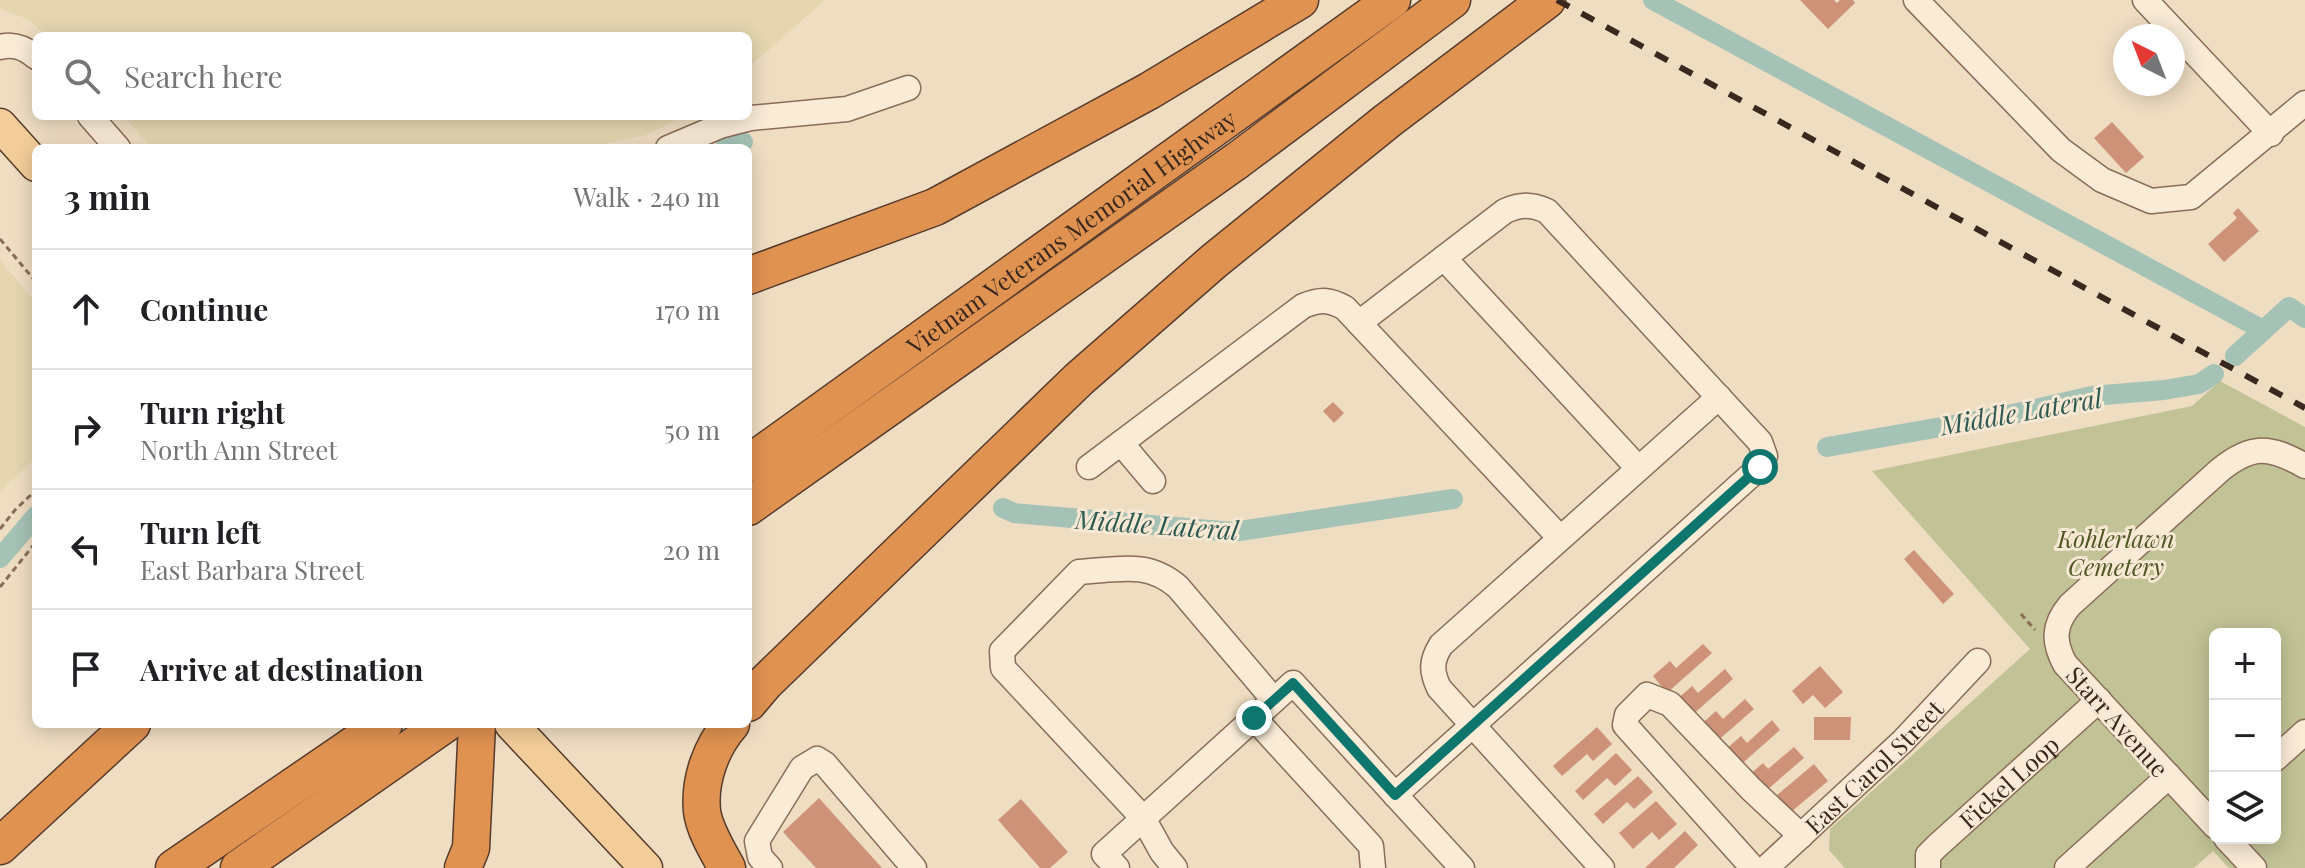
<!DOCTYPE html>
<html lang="en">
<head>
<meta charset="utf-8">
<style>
  :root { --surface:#fff; --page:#f2f2f2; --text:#202124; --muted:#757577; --line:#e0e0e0 }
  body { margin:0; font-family:"Playfair Display",serif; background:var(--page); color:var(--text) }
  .controls { position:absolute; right:24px; bottom:24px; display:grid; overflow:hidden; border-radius:12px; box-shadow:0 4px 20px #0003 }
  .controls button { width:72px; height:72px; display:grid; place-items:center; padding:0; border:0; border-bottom:2px solid var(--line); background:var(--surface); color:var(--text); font:40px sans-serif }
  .compass { position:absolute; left:2113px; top:24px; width:72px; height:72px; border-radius:50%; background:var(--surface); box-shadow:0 4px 20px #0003; rotate:318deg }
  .stop { position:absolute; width:24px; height:24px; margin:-18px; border:6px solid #0f766e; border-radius:50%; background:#fff }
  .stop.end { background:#0f766e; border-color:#fff; box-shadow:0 2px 8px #0008 }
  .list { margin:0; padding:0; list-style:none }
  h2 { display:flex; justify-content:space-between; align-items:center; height:104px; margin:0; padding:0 32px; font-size:34px }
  h2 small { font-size:26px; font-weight:400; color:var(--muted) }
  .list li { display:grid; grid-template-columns:52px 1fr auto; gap:24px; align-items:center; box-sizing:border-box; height:120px; padding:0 32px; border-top:2px solid var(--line) }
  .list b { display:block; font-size:30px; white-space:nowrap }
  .list p { margin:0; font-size:26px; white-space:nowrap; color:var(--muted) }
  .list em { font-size:26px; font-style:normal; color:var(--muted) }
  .icon { flex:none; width:44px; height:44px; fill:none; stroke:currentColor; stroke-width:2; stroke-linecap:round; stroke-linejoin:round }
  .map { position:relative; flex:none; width:2305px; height:868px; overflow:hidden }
  .search { position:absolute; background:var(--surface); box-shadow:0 4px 20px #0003; left:32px; top:32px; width:720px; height:88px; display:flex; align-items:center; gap:20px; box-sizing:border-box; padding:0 28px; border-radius:12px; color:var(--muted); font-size:30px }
  .panel { position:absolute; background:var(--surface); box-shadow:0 4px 20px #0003; left:32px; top:144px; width:720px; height:584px; border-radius:12px }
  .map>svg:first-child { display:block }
  .farmland { fill:#e5d6b0 }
  .cemetery { fill:#c1c295; fill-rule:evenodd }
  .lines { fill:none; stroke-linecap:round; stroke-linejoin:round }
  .canal { stroke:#a5c2b6; stroke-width:20 }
  .building { fill:#ce9278 }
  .minor-casing { stroke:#896d59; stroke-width:27 }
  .major-casing { stroke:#573c2d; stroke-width:35 }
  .highway-casing { stroke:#573c2d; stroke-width:39 }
  .path { stroke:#896d59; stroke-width:3; stroke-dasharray:6 4; stroke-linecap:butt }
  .minor { stroke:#f9ebd6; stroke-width:24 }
  .major { stroke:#f3cd99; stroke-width:32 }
  .highway { stroke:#e09251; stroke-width:36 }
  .rail { stroke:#39281e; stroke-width:6; stroke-dasharray:14 14; stroke-linecap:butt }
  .route { stroke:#0f766e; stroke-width:10 }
  .labels { text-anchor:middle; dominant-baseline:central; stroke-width:6; stroke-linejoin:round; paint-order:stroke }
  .street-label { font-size:24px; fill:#39281e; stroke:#f6e8d2 }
  .park-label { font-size:24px; font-style:italic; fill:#4f5624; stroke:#f6e8d2 }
  .water-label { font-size:26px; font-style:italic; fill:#2c5951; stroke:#f6e8d2 }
</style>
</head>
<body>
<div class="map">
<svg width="2305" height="868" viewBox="0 0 2305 868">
  <rect width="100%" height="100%" fill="#efddc2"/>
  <path class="farmland" d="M0 0H825L748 68V36H46L28 19 0 9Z
    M123 116H683L650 134 585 148H152Z
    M0 260 36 303V458L0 491Z"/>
  <path class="cemetery" d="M2220 381 2305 427V868H2229L2213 851 2194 868H1845L1829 850 1830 829 2030 649 1872 471 2192 406ZM2215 634H2275V838H2215Z"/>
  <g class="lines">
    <path class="canal" d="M1653 0 2263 330
      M725 148 743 142
      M2235 356 2289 307 2305 318
      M1827 447 2004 416 2092 396 2164 390 2199 384 2214 374
      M1003 508 1014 513 1233 532 1453 499
      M0 558 36 516"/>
  </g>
  <path class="building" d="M1800 0H1834L1837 3 1840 0H1853L1855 3 1828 29Z
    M2112 122 2144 157 2126 173 2094 138Z
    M2238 208 2259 231 2224 262 2208 244 2237 218 2233 213Z
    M1333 402 1344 413 1334 423 1323 411Z
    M1914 550 1954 594 1943 604 1904 559Z
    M1703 644 1712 653 1667 693 1653 676 1670 661 1676 668Z
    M1820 666 1843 692 1825 708 1813 695 1803 704 1792 691Z
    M1725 669 1733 679 1690 717 1675 701 1692 686 1698 693Z
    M1745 699 1754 709 1714 744 1698 727 1716 711 1723 719Z
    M1814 717H1851L1850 740H1814Z
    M1772 720 1780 730 1737 768 1723 752 1741 736 1747 743Z
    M1597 727 1612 744 1593 761 1587 754 1562 776 1553 766Z
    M1794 747 1804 758 1761 795 1746 778 1763 763 1768 769Z
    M1616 753 1632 770 1615 786 1607 778 1583 800 1575 791Z
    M1814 764 1828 781 1785 817 1771 800Z
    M1638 776 1653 792 1634 809 1627 802 1603 824 1594 814Z
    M819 798 882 868H816L783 832Z
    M1021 799 1068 852 1050 868H1040L998 820Z
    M1656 801 1677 824 1659 840 1652 832 1633 849 1619 833Z
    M1685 831 1698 845 1674 868H1645Z"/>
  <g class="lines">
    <defs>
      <g id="minor">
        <path d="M1916 0 2061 150 2102 180 2151 201 2191 197 2305 103"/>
        <path d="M2145 0 2271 134"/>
        <path d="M0 47C14 43 25 48 36 57"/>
        <path d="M90 116 118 148"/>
        <path d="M668 148 720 126 751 118 847 109 908 88"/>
        <path d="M1444 258 1638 468"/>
        <path d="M1359 323 1505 211C1521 204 1531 204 1547 211L1760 442 1765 456 1760 467 1395 795"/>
        <path d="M1121 443 1153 481"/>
        <path d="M1089 467 1303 306C1320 299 1329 299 1345 308L1560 538"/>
        <path d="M1254 718 1371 846 1373 868"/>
        <path d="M2275 759 2305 732"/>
        <path d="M2215 826 2065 664C2053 642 2053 625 2070 605L2220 470C2252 444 2270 446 2305 466"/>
        <path d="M2226 838 2254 868"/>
        <path d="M770 868 760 857 757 841 802 768 817 759 825 764 914 868"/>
        <path d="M1117 868 1104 854 1293 683 1462 868"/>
        <path d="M1175 868 1162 852 1143 818 1003 668 1002 651 1079 572C1117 570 1147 560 1178 587L1274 700"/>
        <path d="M1602 868 1439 688C1431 671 1431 661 1441 645L1719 397"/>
        <path d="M1753 868 1625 725 1627 715 1647 695 1670 704 1751 789 1801 836"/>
        <path id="s1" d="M1766 868 1903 741 1978 661"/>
        <path id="s2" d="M1928 868V855L1937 846 2099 700"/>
        <path d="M2067 868 2169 776"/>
      </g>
      <path id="major" d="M0 125 36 165
        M511 724 646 868"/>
      <g id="highway">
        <path d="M748 276 935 207 1149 91 1300 0"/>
        <path id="s3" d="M748 464 1392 0"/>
        <path d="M748 507 1238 160 1452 0"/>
        <path d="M748 703 765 683 1079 379 1214 261 1387 121 1547 0"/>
        <path d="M0 846 132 724"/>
        <path d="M174 868 384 724"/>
        <path d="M239 868 445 724"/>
        <path d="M463 868 471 848 477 724"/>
        <path d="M727 868C718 852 704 829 702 811 699 780 711 747 731 724"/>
      </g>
    </defs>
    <use href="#minor" class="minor-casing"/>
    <use href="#major" class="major-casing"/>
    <use href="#highway" class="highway-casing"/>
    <path class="path" d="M0 239 36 282
      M0 529 15 510 36 490
      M0 587 36 542
      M2021 614 2035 630"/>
    <use href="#minor" class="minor"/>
    <use href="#major" class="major"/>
    <use href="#highway" class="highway"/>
    <path class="rail" d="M1557 0 2305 408"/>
  </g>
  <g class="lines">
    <path class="route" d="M1254 718 1293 683 1395 795 1760 467"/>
  </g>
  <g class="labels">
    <g class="street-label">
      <text stroke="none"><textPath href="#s3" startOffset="398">Vietnam Veterans Memorial Highway</textPath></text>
      <text transform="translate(2118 721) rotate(48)">Starr Avenue</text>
      <text stroke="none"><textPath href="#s1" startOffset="148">East Carol Street</textPath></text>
      <text stroke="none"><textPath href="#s2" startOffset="122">Fickel Loop</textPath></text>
    </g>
    <g class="park-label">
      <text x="2116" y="538">Kohlerlawn<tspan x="2116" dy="28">Cemetery</tspan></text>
    </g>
    <g class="water-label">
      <text transform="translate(2021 411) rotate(-10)">Middle Lateral</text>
      <text transform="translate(1157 524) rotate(4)">Middle Lateral</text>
    </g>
  </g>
</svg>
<div class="controls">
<button>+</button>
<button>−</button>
<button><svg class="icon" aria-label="layers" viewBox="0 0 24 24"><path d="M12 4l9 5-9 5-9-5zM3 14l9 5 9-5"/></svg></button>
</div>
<svg class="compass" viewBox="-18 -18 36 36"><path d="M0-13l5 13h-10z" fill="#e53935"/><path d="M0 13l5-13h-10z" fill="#757577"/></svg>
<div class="stop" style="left:1760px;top:467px"></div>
<div class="stop end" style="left:1254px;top:718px"></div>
<div class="search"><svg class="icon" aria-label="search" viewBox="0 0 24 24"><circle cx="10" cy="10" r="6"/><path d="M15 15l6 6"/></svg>Search here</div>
<section class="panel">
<h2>3 min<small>Walk · 240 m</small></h2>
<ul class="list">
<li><svg class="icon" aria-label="ahead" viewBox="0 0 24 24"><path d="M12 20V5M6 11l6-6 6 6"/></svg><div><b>Continue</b></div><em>170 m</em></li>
<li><svg class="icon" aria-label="right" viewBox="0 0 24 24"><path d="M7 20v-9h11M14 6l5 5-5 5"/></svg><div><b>Turn right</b><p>North Ann Street</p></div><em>50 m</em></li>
<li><svg class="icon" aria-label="left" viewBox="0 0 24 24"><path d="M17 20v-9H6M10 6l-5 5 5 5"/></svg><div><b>Turn left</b><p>East Barbara Street</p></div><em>20 m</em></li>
<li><svg class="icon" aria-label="arrive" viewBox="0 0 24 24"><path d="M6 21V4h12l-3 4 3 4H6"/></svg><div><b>Arrive at destination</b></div></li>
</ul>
</section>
</div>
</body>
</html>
